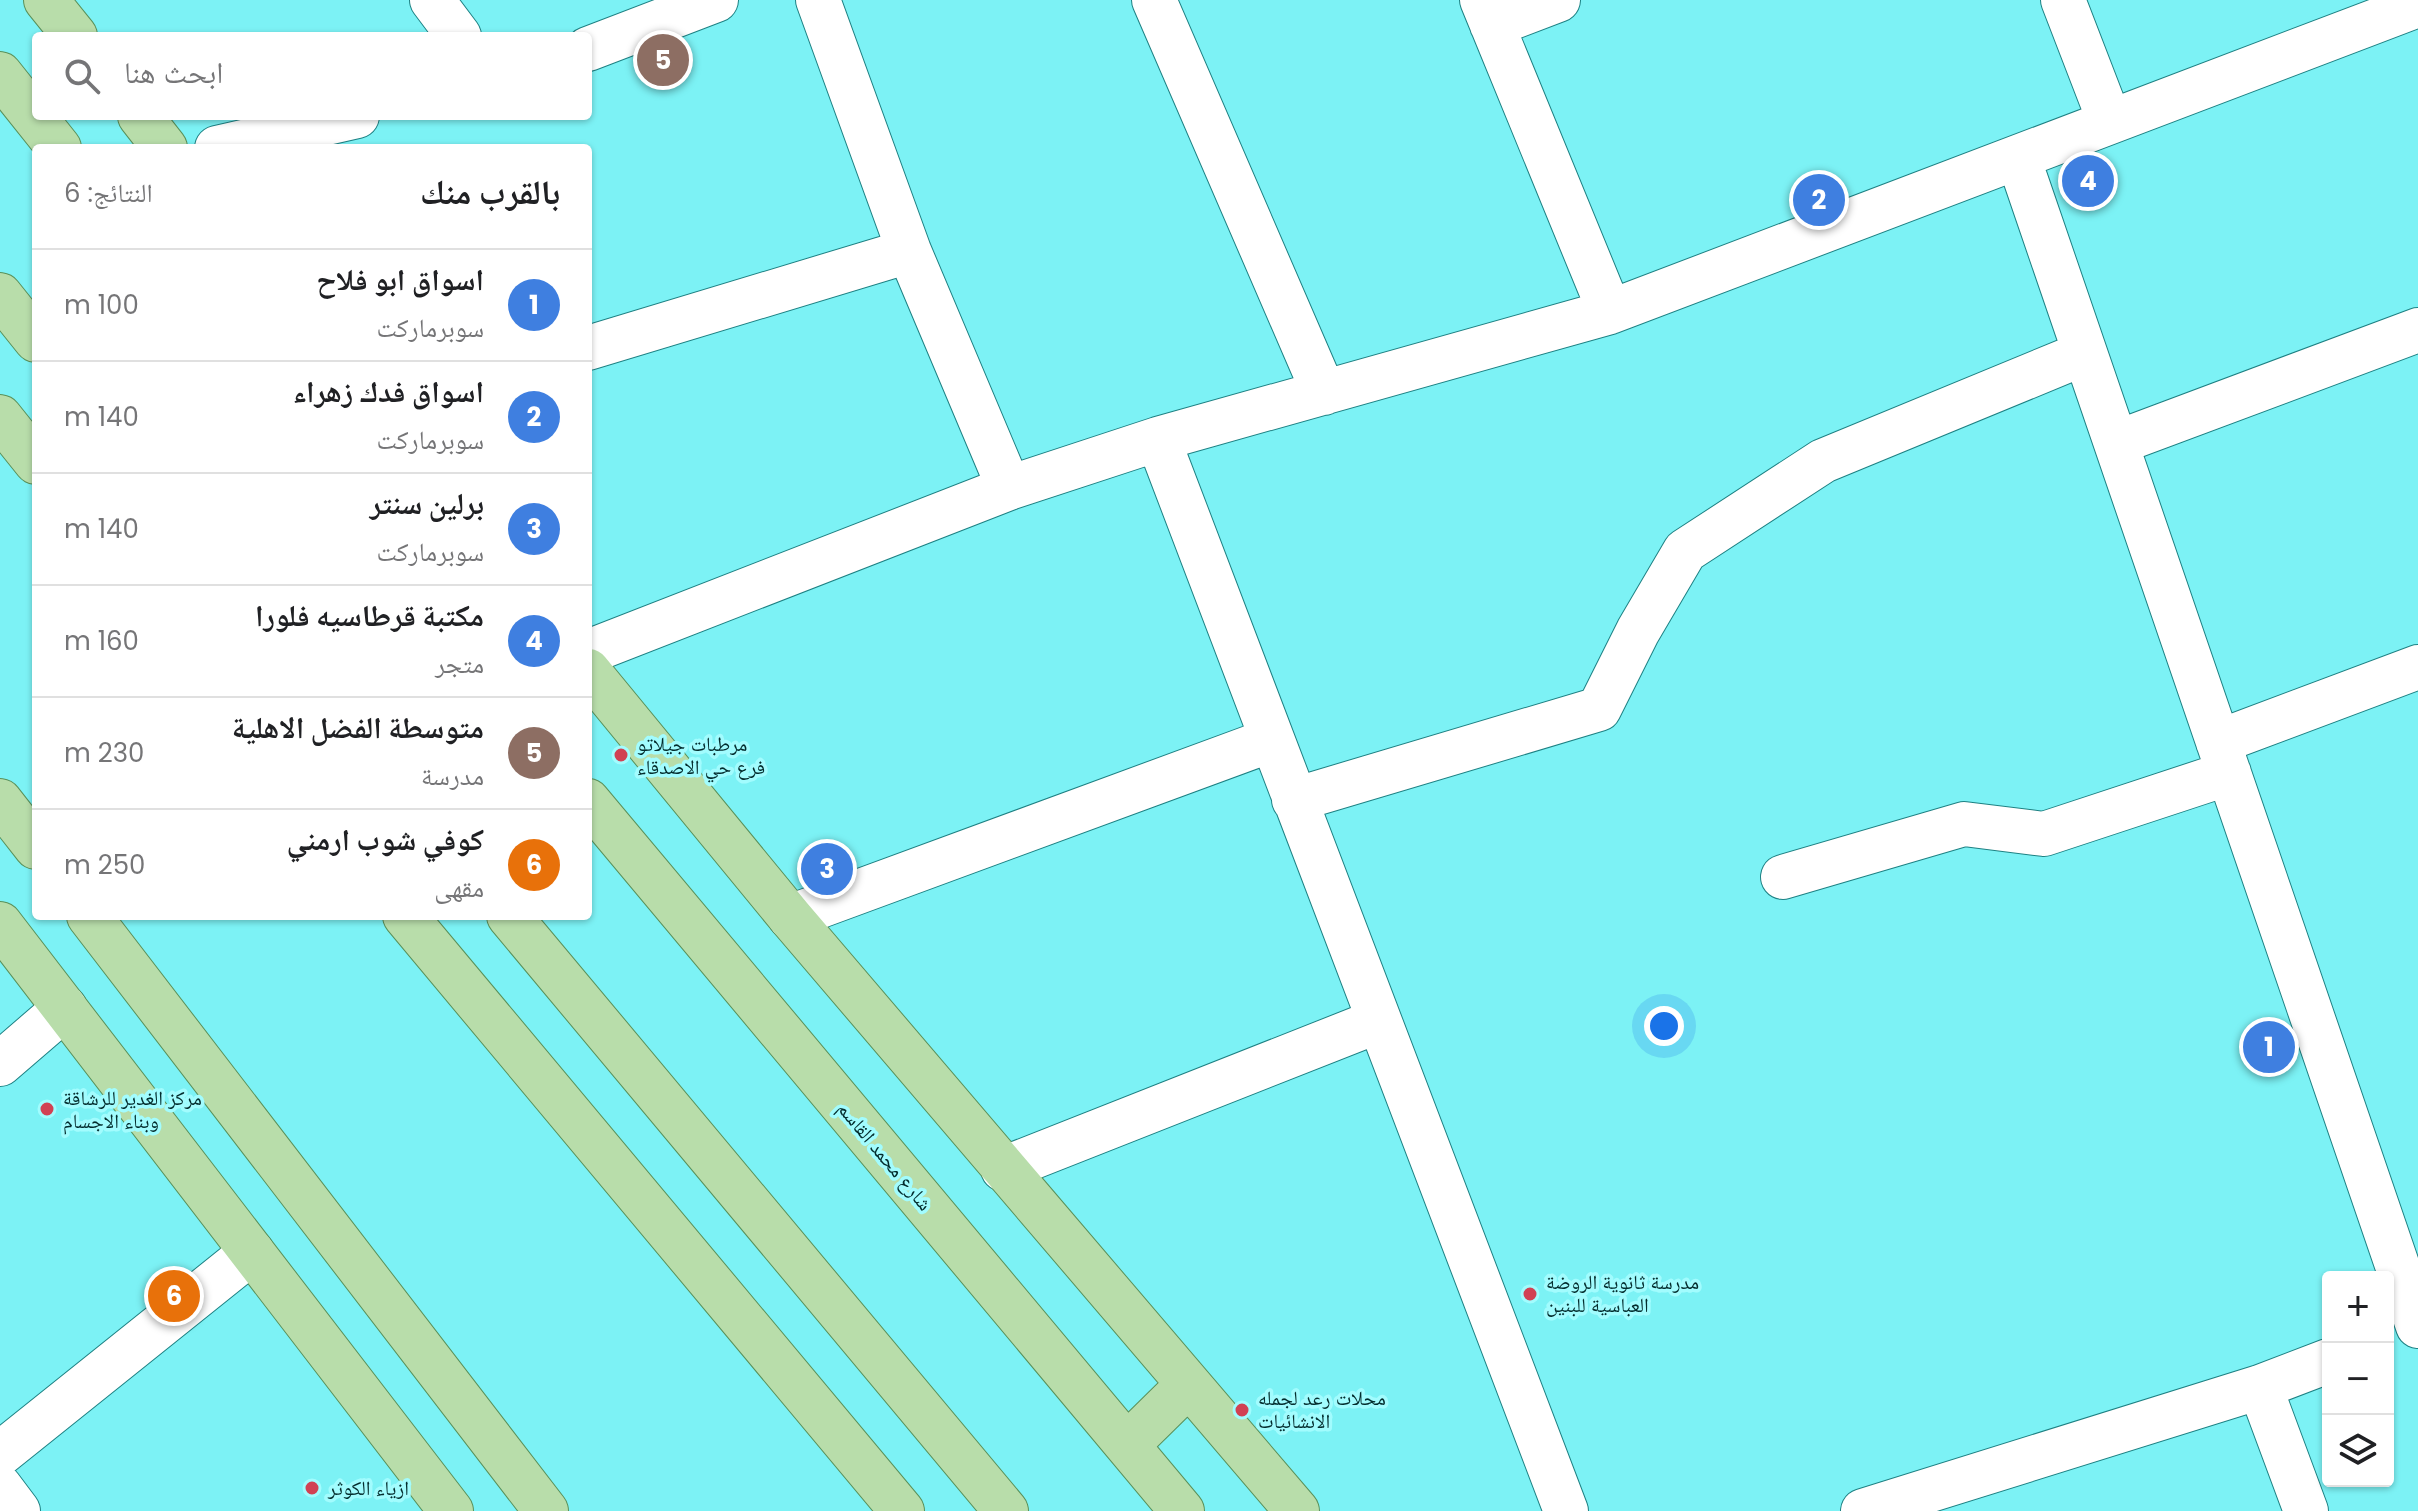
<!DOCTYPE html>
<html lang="ar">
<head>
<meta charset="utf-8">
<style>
  :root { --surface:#fff; --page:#f6f6f6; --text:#202124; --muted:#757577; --line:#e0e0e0; --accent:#b45309 }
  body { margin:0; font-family:Poppins,"Noto Naskh Arabic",sans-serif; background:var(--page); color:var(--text); direction:rtl }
  .controls { position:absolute; right:24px; bottom:24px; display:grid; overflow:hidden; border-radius:8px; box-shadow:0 2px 6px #0004 }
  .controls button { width:72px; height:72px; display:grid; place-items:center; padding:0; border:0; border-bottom:2px solid var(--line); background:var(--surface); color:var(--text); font:40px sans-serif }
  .you { position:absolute; left:1664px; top:1026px; width:28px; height:28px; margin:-20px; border:6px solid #fff; border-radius:50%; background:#1a73e8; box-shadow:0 0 0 12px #1a73e833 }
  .badge { display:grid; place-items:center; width:52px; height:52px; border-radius:50%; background:var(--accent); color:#fff; font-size:26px; font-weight:700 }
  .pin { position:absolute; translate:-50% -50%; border:4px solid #fff; box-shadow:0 2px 8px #0006 }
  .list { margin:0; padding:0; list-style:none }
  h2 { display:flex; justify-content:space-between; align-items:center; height:104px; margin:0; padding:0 32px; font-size:34px }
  h2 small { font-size:26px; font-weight:400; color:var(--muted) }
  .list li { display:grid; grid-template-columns:52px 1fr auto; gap:24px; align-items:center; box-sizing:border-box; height:112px; padding:0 32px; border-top:2px solid var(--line) }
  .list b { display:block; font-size:30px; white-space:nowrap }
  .list p { margin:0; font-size:26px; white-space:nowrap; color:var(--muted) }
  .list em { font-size:26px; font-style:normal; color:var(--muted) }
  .icon { flex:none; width:44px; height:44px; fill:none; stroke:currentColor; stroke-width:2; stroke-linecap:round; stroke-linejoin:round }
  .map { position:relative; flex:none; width:2418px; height:1511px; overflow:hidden; direction:ltr }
  .search { position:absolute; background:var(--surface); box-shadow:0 2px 6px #0004; left:32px; top:32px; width:560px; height:88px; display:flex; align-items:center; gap:20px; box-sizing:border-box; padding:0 28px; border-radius:8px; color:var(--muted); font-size:30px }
  .panel { position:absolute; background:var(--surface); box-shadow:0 2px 6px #0004; left:32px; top:144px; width:560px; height:776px; border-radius:8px; direction:rtl }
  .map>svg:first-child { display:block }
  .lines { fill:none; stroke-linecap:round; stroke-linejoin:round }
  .minor-casing { stroke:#1e8183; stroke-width:46 }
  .major-casing { stroke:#599059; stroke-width:46 }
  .minor { stroke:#fff; stroke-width:44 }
  .major { stroke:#b8ddaa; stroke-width:44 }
  .poi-dot { fill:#d14153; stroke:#a2fcfe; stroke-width:3 }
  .labels { text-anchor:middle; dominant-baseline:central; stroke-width:7; stroke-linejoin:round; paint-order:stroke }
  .poi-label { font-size:20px; fill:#032c2d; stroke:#a2fcfe; text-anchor:start }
  .street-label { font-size:20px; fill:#032c2d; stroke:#a2fcfe }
</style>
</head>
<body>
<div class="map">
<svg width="2418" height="1511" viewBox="0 0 2418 1511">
  <rect width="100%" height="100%" fill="#7cf2f5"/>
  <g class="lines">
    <defs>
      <path id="minor" d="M432 0 459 36
        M818 0 909 251 1009 488
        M1154 0 1324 393
        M1482 0 1610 312
        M2063 0 2110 122
        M1492 25 1558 0
        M588 49 716 0
        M217 148 357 116
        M2018 157 2418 1326
        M588 348 909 251
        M1158 439 1566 1511
        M2116 443 2418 330
        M588 652 1009 488 1158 439 1610 312 2418 5
        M2218 742 2418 667
        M1294 800 1599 709 1638 631 1685 551 1823 461 2085 353
        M1783 877 1964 824 2044 834 2229 773
        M790 917 1271 740
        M0 1064 65 1008
        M1003 1169 1378 1021
        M2260 1387 2306 1511
        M0 1454 252 1252
        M0 1487 18 1511
        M1863 1511 2260 1387 2328 1361"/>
      <path id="major" d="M46 0 75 36
        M0 74 59 148
        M140 116 165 148
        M0 295 36 340
        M0 417 36 462
        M588 671 790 917 1297 1511
        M0 801 36 847
        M588 801 1182 1511
        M89 916 546 1511
        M405 916 902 1511
        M509 916 1006 1511
        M0 924 451 1511
        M1127 1445 1188 1385"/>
    </defs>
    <use href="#minor" class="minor-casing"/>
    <use href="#major" class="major-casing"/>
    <use href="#minor" class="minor"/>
    <use href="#major" class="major"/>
  </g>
  <g class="poi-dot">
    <circle cx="621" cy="755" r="8"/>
    <circle cx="47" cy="1109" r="8"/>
    <circle cx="1530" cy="1294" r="8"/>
    <circle cx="1242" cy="1410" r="8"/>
    <circle cx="312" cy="1488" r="8"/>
  </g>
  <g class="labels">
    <g class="poi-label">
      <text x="637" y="744">مرطبات جيلاتو<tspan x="637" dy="23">فرع حي الاصدقاء</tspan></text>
      <text x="63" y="1098">مركز الغدير للرشاقة<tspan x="63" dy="23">وبناء الاجسام</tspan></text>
      <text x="1546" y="1282">مدرسة ثانوية الروضة<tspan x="1546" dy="23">العباسية للبنين</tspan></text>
      <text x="1258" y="1398">محلات رعد لجمله<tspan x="1258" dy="23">الانشائيات</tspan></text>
      <text x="328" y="1488">ازياء الكوثر</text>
    </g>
    <g class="street-label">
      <text transform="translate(885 1156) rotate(50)">شارع محمد القاسم</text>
    </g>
  </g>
</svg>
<div class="controls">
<button>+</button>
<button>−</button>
<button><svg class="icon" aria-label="layers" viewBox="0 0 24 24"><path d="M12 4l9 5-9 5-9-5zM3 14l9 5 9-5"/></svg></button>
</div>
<div class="you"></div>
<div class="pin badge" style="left:2269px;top:1047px;background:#3f7fe0">1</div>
<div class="pin badge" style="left:1819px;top:200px;background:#3f7fe0">2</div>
<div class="pin badge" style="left:827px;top:869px;background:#3f7fe0">3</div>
<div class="pin badge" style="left:2088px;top:181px;background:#3f7fe0">4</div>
<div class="pin badge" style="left:663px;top:60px;background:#8d6e63">5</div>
<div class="pin badge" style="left:174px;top:1296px;background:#e8710a">6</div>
<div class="search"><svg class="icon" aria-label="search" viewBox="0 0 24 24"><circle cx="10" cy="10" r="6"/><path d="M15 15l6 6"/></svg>ابحث هنا</div>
<section class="panel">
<h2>بالقرب منك<small>النتائج: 6</small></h2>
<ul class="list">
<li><span class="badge" style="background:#3f7fe0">1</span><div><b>اسواق ابو فلاح</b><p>سوبرماركت</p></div><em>100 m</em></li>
<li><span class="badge" style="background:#3f7fe0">2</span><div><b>اسواق فدك زهراء</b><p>سوبرماركت</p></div><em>140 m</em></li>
<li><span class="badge" style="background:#3f7fe0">3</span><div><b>برلين سنتر</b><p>سوبرماركت</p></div><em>140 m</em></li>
<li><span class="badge" style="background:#3f7fe0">4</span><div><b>مكتبة قرطاسيه فلورا</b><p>متجر</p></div><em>160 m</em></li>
<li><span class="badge" style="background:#8d6e63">5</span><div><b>متوسطة الفضل الاهلية</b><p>مدرسة</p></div><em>230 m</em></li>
<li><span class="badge" style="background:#e8710a">6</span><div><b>كوفي شوب ارمني</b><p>مقهى</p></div><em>250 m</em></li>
</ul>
</section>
</div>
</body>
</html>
